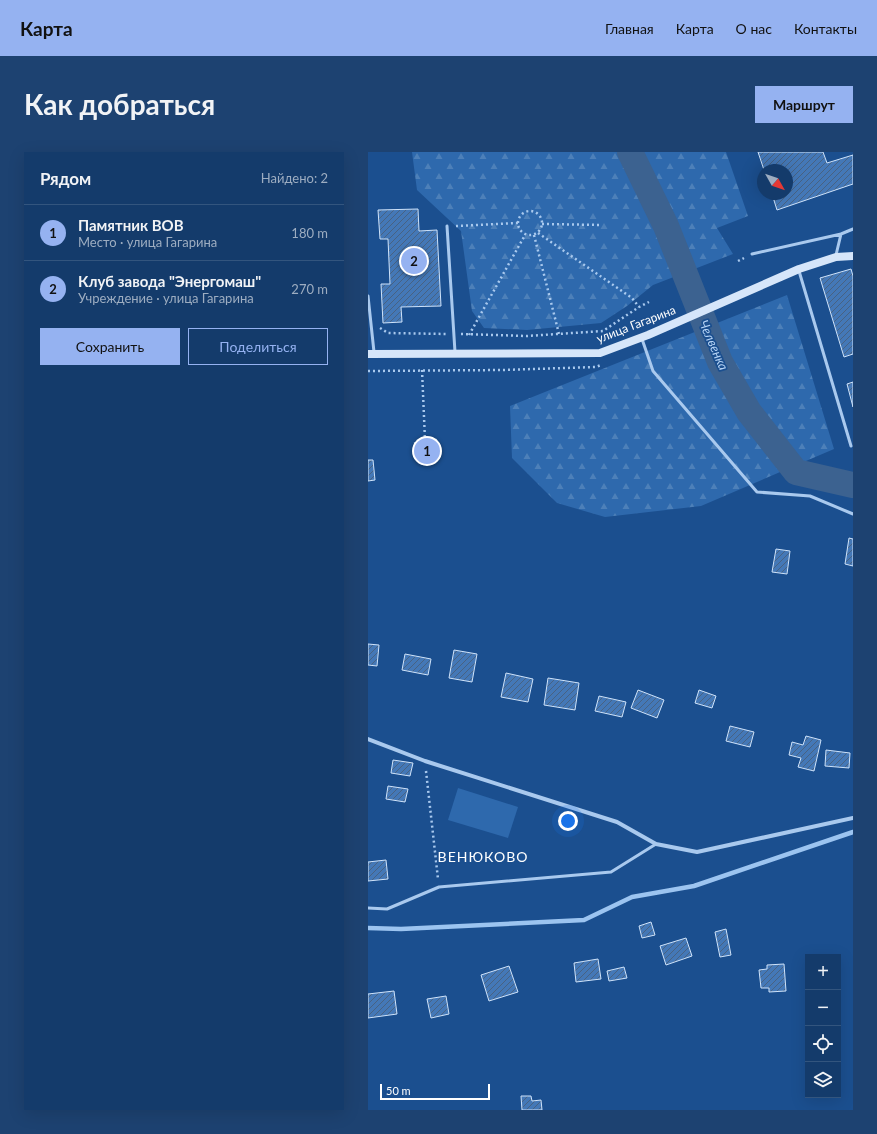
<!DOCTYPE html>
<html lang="ru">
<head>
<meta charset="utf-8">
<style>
  :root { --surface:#143b6b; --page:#1d4271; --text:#f1f3f6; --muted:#9dadc1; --line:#33557e; --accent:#95b2f1 }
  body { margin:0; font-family:Lato,sans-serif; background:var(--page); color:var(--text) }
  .controls { position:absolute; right:12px; bottom:12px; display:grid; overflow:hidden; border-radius:0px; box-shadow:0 4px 16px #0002 }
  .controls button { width:36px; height:36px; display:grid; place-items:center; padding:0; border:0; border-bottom:1px solid var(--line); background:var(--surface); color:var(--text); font:20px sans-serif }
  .compass { position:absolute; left:389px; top:12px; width:36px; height:36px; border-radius:50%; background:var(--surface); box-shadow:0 4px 16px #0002; rotate:130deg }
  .scale { position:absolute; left:12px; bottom:10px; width:110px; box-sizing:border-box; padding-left:4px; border:2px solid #fff; border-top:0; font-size:11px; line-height:14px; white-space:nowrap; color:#fff; -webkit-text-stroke:3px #1b4f8f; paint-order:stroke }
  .you { position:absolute; left:200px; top:669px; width:14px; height:14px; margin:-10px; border:3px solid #fff; border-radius:50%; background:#1a73e8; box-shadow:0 0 0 6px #1a73e833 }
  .badge { display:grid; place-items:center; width:26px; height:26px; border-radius:50%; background:var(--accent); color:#111; font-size:13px; font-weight:700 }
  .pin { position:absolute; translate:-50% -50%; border:2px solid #fff; box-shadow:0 1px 4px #0006 }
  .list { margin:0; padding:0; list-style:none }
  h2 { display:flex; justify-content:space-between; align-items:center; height:52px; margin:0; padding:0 16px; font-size:17px }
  h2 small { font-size:13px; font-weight:400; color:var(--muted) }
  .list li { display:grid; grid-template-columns:26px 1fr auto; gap:12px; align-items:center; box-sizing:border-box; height:56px; padding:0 16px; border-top:1px solid var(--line) }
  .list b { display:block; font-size:15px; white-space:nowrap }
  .list p { margin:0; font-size:13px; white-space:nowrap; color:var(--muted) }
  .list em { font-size:13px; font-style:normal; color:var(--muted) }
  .actions { display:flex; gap:8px; padding:12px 16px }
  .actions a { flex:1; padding:9px 0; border:1px solid var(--accent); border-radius:0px; text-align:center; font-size:14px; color:var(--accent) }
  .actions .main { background:var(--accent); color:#111 }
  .icon { flex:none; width:22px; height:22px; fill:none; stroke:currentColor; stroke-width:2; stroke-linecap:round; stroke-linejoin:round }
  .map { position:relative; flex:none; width:485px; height:958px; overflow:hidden; border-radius:0px }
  header { display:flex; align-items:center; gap:24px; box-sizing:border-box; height:56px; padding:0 20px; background:var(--accent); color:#111 }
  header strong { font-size:19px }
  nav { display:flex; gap:22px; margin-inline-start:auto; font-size:14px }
  .intro { display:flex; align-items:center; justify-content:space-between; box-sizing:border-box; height:96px; padding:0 24px }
  h1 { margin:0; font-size:28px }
  .button { padding:10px 18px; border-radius:0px; background:var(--accent); color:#111; font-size:14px; font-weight:700 }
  main { display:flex; gap:24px; padding:0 24px }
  aside { flex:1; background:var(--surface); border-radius:0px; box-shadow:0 4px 16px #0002 }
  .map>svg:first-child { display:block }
  .forest { fill:url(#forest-firs) }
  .park { fill:#2e69ad }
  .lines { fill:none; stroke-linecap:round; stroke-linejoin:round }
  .stream { stroke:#9cc4f0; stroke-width:4.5 }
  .river { stroke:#3c6290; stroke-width:26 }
  .building { fill:url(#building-hatch); stroke:#cfe3fa }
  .path { stroke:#a9c9ee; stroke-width:2.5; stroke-dasharray:2 3; stroke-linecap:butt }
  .lane { stroke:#a9c9ee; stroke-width:3 }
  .street { stroke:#a9c9ee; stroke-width:4 }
  .secondary { stroke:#d6e6fa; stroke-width:8 }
  .labels { text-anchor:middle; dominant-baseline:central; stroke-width:3.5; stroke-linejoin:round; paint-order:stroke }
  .street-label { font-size:12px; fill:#fff; stroke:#1b4f8f }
  .water-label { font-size:13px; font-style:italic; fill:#b5d3f5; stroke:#1b4f8f }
  .quarter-label { font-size:14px; letter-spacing:1px; fill:#fff; stroke:#1b4f8f }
</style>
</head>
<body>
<header>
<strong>Карта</strong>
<nav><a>Главная</a><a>Карта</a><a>О нас</a><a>Контакты</a></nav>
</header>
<div class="intro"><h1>Как добраться</h1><a class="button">Маршрут</a></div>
<main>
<aside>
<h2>Рядом<small>Найдено: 2</small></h2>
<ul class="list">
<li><span class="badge">1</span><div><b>Памятник ВОВ</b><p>Место · улица Гагарина</p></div><em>180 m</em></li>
<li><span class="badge">2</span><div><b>Клуб завода &quot;Энергомаш&quot;</b><p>Учреждение · улица Гагарина</p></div><em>270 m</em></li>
</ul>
<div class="actions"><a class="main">Сохранить</a><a>Поделиться</a></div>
</aside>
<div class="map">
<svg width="485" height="958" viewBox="0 0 485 958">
  <defs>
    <pattern id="forest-firs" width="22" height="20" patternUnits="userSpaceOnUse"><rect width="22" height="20" fill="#2e69ad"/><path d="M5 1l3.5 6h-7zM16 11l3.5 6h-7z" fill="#4d80b9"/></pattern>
    <pattern id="building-hatch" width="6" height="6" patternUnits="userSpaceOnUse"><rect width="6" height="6" fill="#4478b7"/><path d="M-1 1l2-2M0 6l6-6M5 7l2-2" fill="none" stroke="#486282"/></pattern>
  </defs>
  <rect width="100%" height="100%" fill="#1b4f8f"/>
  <path class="forest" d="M44 0H358L380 64 349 76 365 102 285 133 259 154 233 171 159 178 116 176 104 159 93 79 49 38Z
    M419 143 466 297 333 354 237 365 189 351 144 306 142 254Z"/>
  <path class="park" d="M90 636 150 655 140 686 80 668Z"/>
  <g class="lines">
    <path class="stream" d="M0 776 33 777 216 768 264 745 326 734 485 680"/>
    <path class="river" d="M262 0 298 74 352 210 381 260 428 320 485 333"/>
  </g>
  <path class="building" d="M390 0H455L459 11 485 3V32L409 58 404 42H419V18H396Z
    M50 57 51 79 69 78 73 154 33 155 34 170 15 171 13 132H22L20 87H12L10 58Z
    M483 117 485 124V202L476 205 452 126Z
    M485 230V255L479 232Z
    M0 308H5L7 328 0 329Z
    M481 386 485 387V414L477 412Z
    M408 397 422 399 419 422 404 420Z
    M0 492 11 493 9 514 0 513Z
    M86 498 109 502 104 530 81 526Z
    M37 502 63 507 60 523 34 518Z
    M138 521 165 527 160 550 133 545Z
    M180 526 211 531 207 558 176 553Z
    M270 538 296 548 289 566 263 556Z
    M331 538 348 544 344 556 327 551Z
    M231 544 258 550 254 565 227 559Z
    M362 574 386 580 382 595 358 589Z
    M438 584 453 588 446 619 430 615 433 606 421 603 424 590 435 593Z
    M458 598 482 601 481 616 457 614Z
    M25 608 45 611 42 624 23 621Z
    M20 634 40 637 37 650 18 647Z
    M18 708 20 727 0 729V710Z
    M283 770 287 783 274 786 271 774Z
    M358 777 363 803 352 805 347 780Z
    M318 786 324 804 298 813 292 794Z
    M230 807 233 827 208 830 206 811Z
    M416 812 418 839 401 840V836H393L391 818 399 817V813Z
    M141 814 150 840 121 849 113 823Z
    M256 815 259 826 241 829 239 819Z
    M26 839 29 862 0 866V842Z
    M78 844 81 862 63 866 59 847Z
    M153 944H163L164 949 173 948 174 958H154Z"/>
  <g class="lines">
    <path class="path" d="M150 71a12 12 0 1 1 24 0a12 12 0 1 1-24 0Z
      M174 72 234 73
      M88 74 150 71
      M170 81 264 146 271 155
      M166 83 191 182
      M370 109 376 106
      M12 176 20 181 78 182
      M93 182 159 184 235 179 271 155 281 150
      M101 183 157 83
      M54 218 57 288H68L69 306 48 307 47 289 57 288
      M0 219 134 218 228 215 233 213
      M58 619 70 727"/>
    <path class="lane" d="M79 74 87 200
      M384 102 473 82
      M468 103 473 82 485 77
      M431 119 483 294
      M0 144 6 200
      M274 187 285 219 389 340 442 344 485 362
      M0 756 19 757 71 735 243 720 288 692"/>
    <path class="street" d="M0 587 57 609 249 670 288 692 329 700 485 666"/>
    <path class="secondary" d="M0 202 232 201 280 183 431 117 468 105 485 104"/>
  </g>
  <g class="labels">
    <g class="street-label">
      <text transform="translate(268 172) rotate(-21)">улица Гагарина</text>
    </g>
    <g class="water-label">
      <text transform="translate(346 193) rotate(66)">Челвенка</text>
    </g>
    <g class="quarter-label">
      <text x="115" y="704">ВЕНЮКОВО</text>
    </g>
  </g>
</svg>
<div class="controls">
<button>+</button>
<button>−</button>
<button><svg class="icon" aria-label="locate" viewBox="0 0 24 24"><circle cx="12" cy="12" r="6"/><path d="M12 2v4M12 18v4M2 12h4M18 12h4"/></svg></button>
<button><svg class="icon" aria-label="layers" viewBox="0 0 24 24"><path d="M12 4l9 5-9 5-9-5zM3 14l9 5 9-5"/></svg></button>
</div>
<svg class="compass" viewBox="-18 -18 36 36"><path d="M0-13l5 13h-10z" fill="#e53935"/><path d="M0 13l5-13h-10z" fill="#9dadc1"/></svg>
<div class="scale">50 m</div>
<div class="you"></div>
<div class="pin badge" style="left:59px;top:299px">1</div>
<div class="pin badge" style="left:46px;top:109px">2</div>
</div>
</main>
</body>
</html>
